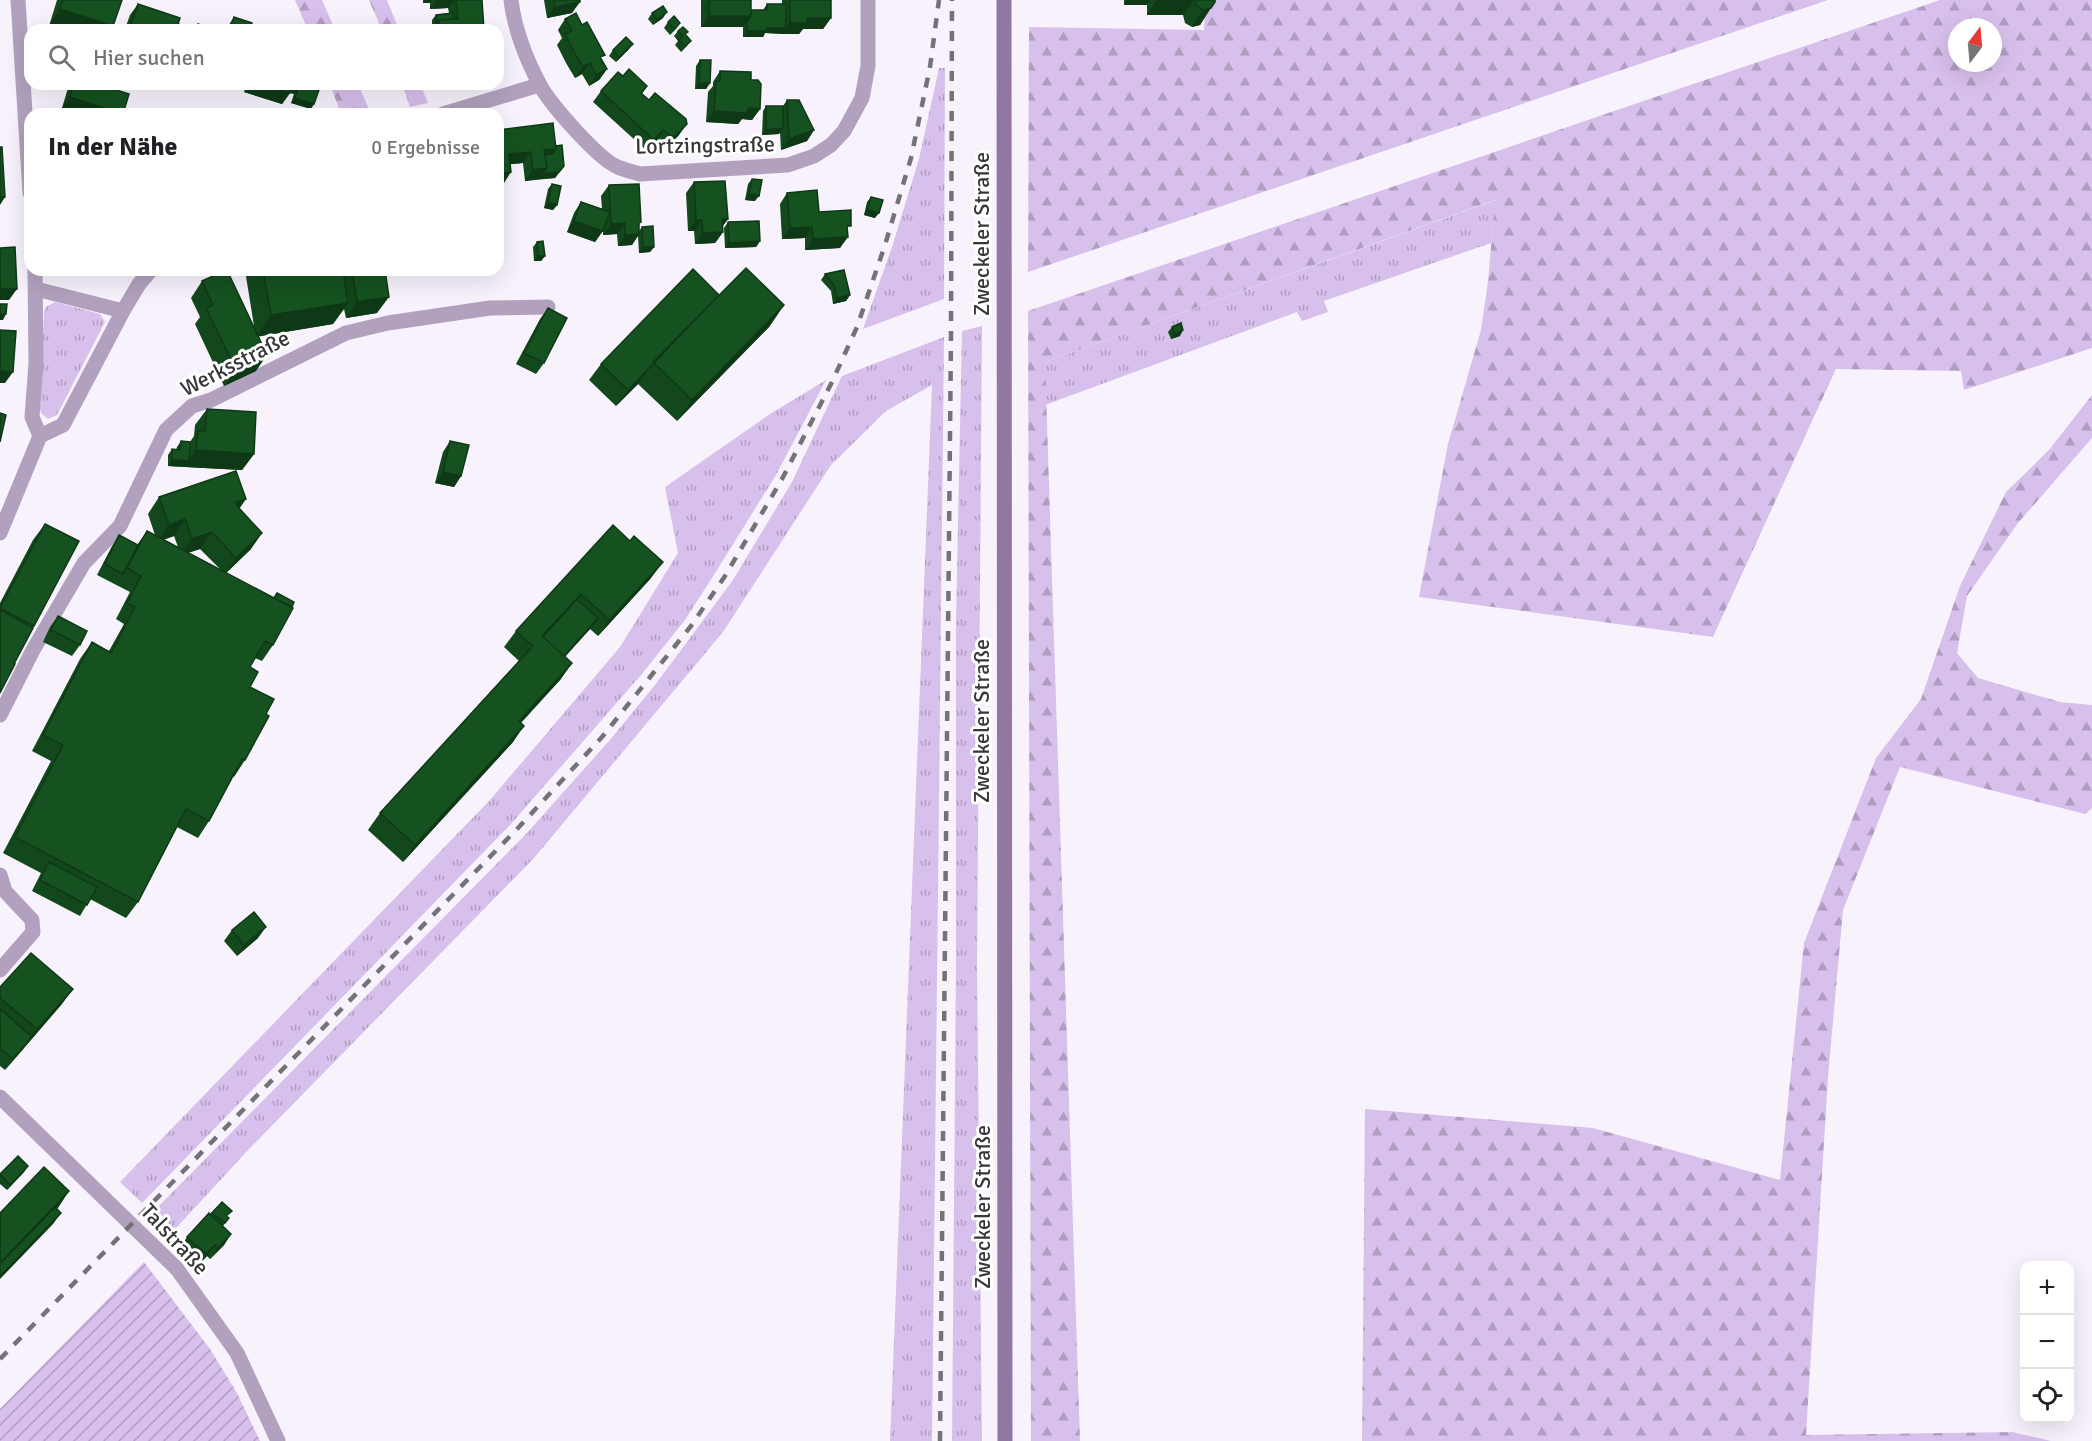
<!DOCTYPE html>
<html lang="de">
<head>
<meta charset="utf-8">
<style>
  :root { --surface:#fff; --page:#f2f2f2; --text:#202124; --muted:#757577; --line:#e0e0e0 }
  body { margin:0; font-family:Signika,sans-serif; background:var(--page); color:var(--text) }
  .controls { position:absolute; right:18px; bottom:18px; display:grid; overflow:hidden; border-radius:12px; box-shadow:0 6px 24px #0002 }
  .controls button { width:54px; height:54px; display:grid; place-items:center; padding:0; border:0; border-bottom:2px solid var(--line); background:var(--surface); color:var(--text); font:30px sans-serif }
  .compass { position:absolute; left:1948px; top:18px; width:54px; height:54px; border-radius:50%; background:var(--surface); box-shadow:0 6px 24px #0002; rotate:16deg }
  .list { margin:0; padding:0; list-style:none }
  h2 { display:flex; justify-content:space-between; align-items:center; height:78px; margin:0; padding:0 24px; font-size:26px }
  h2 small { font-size:20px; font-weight:400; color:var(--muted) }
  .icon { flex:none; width:33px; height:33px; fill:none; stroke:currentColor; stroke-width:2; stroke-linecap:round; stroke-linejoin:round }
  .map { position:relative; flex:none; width:2092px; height:1441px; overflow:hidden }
  .search { position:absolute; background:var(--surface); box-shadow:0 6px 24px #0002; left:24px; top:24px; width:480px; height:66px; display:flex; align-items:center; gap:15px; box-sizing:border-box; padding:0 21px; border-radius:18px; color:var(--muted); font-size:22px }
  .panel { position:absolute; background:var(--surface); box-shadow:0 6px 24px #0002; left:24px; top:108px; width:480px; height:168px; border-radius:18px }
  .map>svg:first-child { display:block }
  .grass { fill:url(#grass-tufts) }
  .forest { fill:url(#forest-firs); fill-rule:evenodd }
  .garden { fill:url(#garden-furrows) }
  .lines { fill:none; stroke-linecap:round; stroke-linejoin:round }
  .street { stroke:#b1a1be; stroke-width:15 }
  .secondary { stroke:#9078a3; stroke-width:15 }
  .rail { stroke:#747177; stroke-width:4.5; stroke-dasharray:10 10; stroke-linecap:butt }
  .wall { fill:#13471c; fill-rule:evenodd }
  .shaded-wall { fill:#0f3916 }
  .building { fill:#165220; stroke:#0f3916; stroke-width:1.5 }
  .labels { text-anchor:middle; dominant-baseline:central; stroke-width:6; stroke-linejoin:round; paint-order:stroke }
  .street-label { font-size:22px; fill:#38363a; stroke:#fff }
</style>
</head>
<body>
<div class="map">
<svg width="2092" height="1441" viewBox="0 0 2092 1441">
  <defs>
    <pattern id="grass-tufts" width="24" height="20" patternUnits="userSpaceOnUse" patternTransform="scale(1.5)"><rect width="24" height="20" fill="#d8c0ec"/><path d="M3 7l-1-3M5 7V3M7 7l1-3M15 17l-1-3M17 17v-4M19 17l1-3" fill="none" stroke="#b09dc0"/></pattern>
    <pattern id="forest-firs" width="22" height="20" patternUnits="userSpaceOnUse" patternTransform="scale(1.5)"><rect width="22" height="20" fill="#d8c0ec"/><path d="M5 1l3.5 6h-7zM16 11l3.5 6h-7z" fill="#b09dc0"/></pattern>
    <pattern id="garden-furrows" width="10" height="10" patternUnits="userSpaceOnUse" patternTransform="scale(1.5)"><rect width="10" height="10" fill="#d8c0ec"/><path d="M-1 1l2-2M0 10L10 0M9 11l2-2" fill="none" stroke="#b09dc0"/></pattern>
  </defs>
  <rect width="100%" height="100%" fill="#f7f2fc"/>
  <path class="grass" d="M939 68H945L944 299 863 329 892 247 919 159Z
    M1496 200 1491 243 1324 301 1328 312 1302 321 1297 312 1045 405V362Z
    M55 302 100 314 105 322 57 415 48 419 41 413 40 409 44 311 46 307Z
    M982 326 977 967 982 1441H952L956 965V621L962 331Z
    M944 337 932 1441H890L932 385 886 411 831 465 723 632 534 858 249 1149 166 1239 152 1213 526 834 609 741 655 685 733 580 792 482 842 376Z
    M826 380 776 475 717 570 685 620 641 675 511 824 142 1203 120 1182 490 800 620 647 678 553 665 487 770 414Z"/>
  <path class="forest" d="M295 0H322L335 30H308Z
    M369 0H387L399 30H382Z
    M1205 0H1828L1028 272 1029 27 1204 30Z
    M1940 0H2092V348L1964 390 1961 371 1836 369 1713 637 1419 597 1448 444 1481 330 1488 282 1495 200 1045 362 1080 1441H1031L1028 311ZM1957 27H1993V63H1957Z
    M330 84H358L371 114H341Z
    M402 84H420L428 103 410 107Z
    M2092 395V438L2018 523 1967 596 1957 653 1978 678 2060 702 2092 705V808L2085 814 1900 767 1843 910 1828 1077 1806 1435 2012 1432 2051 1441H1362L1365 1109 1593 1128 1780 1180 1804 943 1876 758 1921 699 1960 586 2006 492 2049 450Z"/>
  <path class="garden" d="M144 1262 210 1349 237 1393 260 1441H0V1409Z"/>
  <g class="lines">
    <path class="street" d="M18 0 30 193
      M511 0C514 27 526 59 539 83 548 102 599 160 618 167 624 170 633 172 640 174L788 165 814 156 831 145 844 131 862 98 868 66V0
      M443 114 539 85
      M35 270 36 363 32 417 40 436
      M36 289 123 311
      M0 533 40 436 63 425 123 311 139 284 151 270
      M0 715 33 650 84 563 120 526 166 430 192 406 211 400 346 333 388 323 490 308 548 307
      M0 875 5 891 32 920 33 932 0 970
      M0 1097 177 1269 237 1353 278 1441"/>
    <path class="secondary" d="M1004 0 1005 1441"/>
    <path class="rail" d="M0 1359 518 828 602 737 691 626 725 576 782 479 832 382 857 327 885 245 911 158 930 67 939 0
      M940 1441 951 335 952 0"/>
  </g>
  <path class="wall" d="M57 0H122L113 25 125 29 130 15 138 4 178 24 194 29 198 24 216 30H62L49 26Z
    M423 0H482L484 30H432V20L436 15 449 13 448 8 430 9V3H423Z
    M544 0H580L572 13 547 18Z
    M701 0H751V10H763L767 4H782V0H831V18L823 29H803L799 34 765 33 763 37H743V27H701Z
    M1124 0H1215L1200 25 1192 27 1185 23 1183 15H1147V5H1124Z
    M652 13 663 18 653 25 648 19Z
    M234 17 250 30H228L230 23Z
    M565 19 602 60 607 69 599 80 589 86 582 74 575 78 566 63 557 45 562 38 558 30Z
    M668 22 680 23 676 29 670 35 664 28Z
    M678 31 686 35 691 41 687 46 681 52 675 45 678 41 674 36Z
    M629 49 616 62 609 56 613 50Z
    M700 60 710 83 706 89H695L696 66Z
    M720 71 751 80 760 109 752 120 742 119 738 124 706 122 708 92 713 86V82Z
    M623 76 647 86 642 94 679 135 667 147H663L656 141 647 151 593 102 601 91Z
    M71 84H98L123 114H80L62 108 68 88Z
    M247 84H321L311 109 291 103 294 94 290 93 282 104 244 92Z
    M787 100 814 130 807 141 781 150 780 132 779 134 762 135 763 111 766 106H783Z
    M498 130 556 146 564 166 555 178 525 181 523 163 510 164 504 183Z
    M752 179 755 201 745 200 748 184Z
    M694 182 728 219 722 227 723 232 715 243 695 244 694 231H688L686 193Z
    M552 184 557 205 553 210 544 208 548 189Z
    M609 185 639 225V231L642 227 654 247 650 252 639 253 638 236 632 245 618 246 617 234 603 235V230L595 242 567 232 574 213 581 202 602 209 601 196Z
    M787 193 819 212 848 231 840 248 805 250V238L782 239 780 204Z
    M871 197 875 218 864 215 867 202Z
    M728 222 760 241 756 247 725 248 724 228Z
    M537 242 545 256 541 261H534L533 247Z
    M245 270H385L377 313 346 318 344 309 333 324 259 336 256 371 224 386 195 324 200 317 191 298 202 281 254 326Z
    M825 274 850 295 846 301 833 304 831 291 821 280Z
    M719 295 784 305 769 327 677 421 638 384 616 406 589 380 601 364Z
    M548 308 544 363 536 374 516 364 540 319Z
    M1172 327 1180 336 1171 339 1168 332Z
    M207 409 254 454 242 470 168 466V455L172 449 176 450 177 447 181 441 190 442 194 436 195 425Z
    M450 441 461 476 454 487 435 483 443 452Z
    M159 497 239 509 251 549 226 573 273 598 277 593 273 645 262 661 255 658 250 667V687L266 714 245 760 234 777 233 776 209 821 198 838 177 827 138 902 126 918 90 899 80 916 32 891 41 873 3 853 51 761 32 751 80 659 92 642 109 651 124 624 116 619 130 592 97 575 112 546 119 535 137 545 147 531 155 535 148 514ZM174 536 178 547 163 540ZM200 549 221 570 188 553Z
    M45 524 79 541 14 664 0 693V603L33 540Z
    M613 525 651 578 598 636 590 629 565 657 572 663 560 680 521 723 513 742 403 862 368 830 380 813 519 661 504 647 516 631Z
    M58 616 80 645 72 656 43 642 50 627Z
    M232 930 258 938 237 956 224 941Z
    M0 987 73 989 61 1005 5 1070 0 1066Z
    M28 1166 24 1172 7 1190 0 1184V1174Z
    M222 1202 227 1217 229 1218 223 1226 231 1234 224 1245 210 1259 207 1256 198 1265 180 1248 187 1237Z"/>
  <path class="shaded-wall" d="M425 0H432L430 3H423Z
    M436 0H454L448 8 430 9Z
    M1127 0H1150L1147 5H1124Z
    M1157 0H1194L1183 15H1147Z
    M580 2 572 13 547 18 555 7Z
    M1211 8 1200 25 1192 27 1203 10Z
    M60 9 113 26 110 30H62L49 26Z
    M667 12 663 18 653 25 657 20Z
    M709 16H751L743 27H701Z
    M807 18H831L823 29H803L799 34H782L790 23Z
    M767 28H786L782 34 765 33 763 37H743L747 31Z
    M633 44 629 49 616 62 619 57Z
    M590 63 582 74 575 78 583 67Z
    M607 69 599 80 589 86 596 75Z
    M699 83H710L706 89H695Z
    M250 84H263L290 93 282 104 244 92Z
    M292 84H301L294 94 287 91Z
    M70 97 107 109 104 114H80L62 108Z
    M295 98 314 104 311 109 291 103Z
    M749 108 760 109 752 120 742 119 738 124 706 122 714 111Z
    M687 124 679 135 667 147H663L671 136Z
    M783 128 779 134 762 135 766 130Z
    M663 130 656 141 647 151 654 140Z
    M814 130 807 141 781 150 789 139Z
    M556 149 548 160 541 161 544 150Z
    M531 152 523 163 502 165 509 154Z
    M564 166 555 178 539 179 543 174Z
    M547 168 539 179 525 181 533 170Z
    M511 172 504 183 498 184V174Z
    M749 194 759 196 755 201 745 200Z
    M0 197H5L0 205Z
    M548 202 557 205 553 210 544 208Z
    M867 209 879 213 875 218 864 215Z
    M722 219H728L720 230Z
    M696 220H702L694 231H688Z
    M574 221 603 231 595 242 567 232Z
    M625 223 617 234 603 235 611 224Z
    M812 227 805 238 782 239 790 228Z
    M723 232 715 243 695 244 703 233Z
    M639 234 632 245 618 246 625 235Z
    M848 237 840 248 805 250 813 239Z
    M760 241 756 247 725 248 729 243Z
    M643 247H654L650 252 639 253Z
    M538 256H545L541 261H534Z
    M0 289H17L9 300H0Z
    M850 295 846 301 833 304 837 298Z
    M389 297 377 313 346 318 357 302Z
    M348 303 333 324 256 337 271 315Z
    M784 305 769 327 677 421 692 400Z
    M0 314H6L3 320H0Z
    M1183 330 1180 336 1171 339 1175 334Z
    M267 355 256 371 224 386 236 370Z
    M650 367 638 384 616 406 628 390Z
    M0 371 13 372 5 383H0Z
    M196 450 254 454 242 470 185 467Z
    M172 460 189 461 185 467 168 466Z
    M443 472 461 476 454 487 435 483Z
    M246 499 235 515 236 502Z
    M185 519 174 536 157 542 169 525Z
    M212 532 200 549 180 555 192 539Z
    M262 533 251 549 225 574 236 558Z
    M663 562 651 578 598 636 609 620Z
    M598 618 590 629 551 671 559 660Z
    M572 663 560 680 507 737 519 721Z
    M524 726 513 742 403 862 415 845Z
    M266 927 258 938 237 956 244 945Z
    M73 989 61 1005 5 1070 37 1029Z
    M28 1166 24 1172 7 1190 10 1185Z
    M69 1191 58 1208 0 1267V1263Z
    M61 1213 53 1224 0 1279V1276Z
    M231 1234 224 1245 210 1259 218 1248Z
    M215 1245 207 1256 198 1265 206 1254Z"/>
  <path class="building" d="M63 0H122L113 26 60 9Z
    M456 0H482L484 30H440L439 20 458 19Z
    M554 0H580V2L555 7Z
    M709 0H751V16H709Z
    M790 0H831V18H807V23H790Z
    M1195 0H1215V2L1211 8 1203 10 1197 6Z
    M138 4 180 18 176 30H129Z
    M767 4H786V28H767V31H747V22L751 16V10H767Z
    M663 6 667 12 657 20 652 13Z
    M453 13 454 19 439 20 436 25V15Z
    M576 13 582 25 587 22 605 55 600 57 607 69 596 75 590 63 583 67 574 52 565 34 572 31 565 19Z
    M674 16 680 23 674 29 668 22Z
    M234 17 252 23 250 30H230Z
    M178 24 194 29V30H176Z
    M198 24 216 30H196Z
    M113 25 127 30H110Z
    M683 27 688 32 685 34 691 41 685 46 679 40 683 36 678 31Z
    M626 37 633 44 619 57 613 50Z
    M700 60H711L710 83H699Z
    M629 69 647 86 641 93 649 100 655 93 686 119 687 124 675 136H671L663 130 654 140 601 91 618 72 623 76Z
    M720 71 751 72V80H758L761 84 760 109 749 108 746 113 714 111 716 81H720Z
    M74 84H98L129 94 123 114H106L107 109 70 97Z
    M263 84H293L290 93Z
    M301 84H321L314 104 295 98 298 88Z
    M787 100H799L814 130 789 139Z
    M766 106H783V128L766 130Z
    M175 109 191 114H173Z
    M553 123 556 149 544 150 547 168 533 170 531 152 519 153 509 154 511 172 498 174V130Z
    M562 145 564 166 559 172 543 174 547 168 545 155 552 154 556 149V146Z
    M0 147H2L5 197H0Z
    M752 179 762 180 759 196 749 194Z
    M725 181 728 219H722L723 232 703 233 702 220H696L694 182Z
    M552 184 561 186 557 205 548 202Z
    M639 184 641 222 639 223V234L625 235V223L611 224 609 185Z
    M817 190 819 212 851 210V226H847L848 237 813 239 812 227 790 228 787 193Z
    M871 197 883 200 879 213 867 209Z
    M581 202 610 212 603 231 574 221Z
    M759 221 760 241 729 243 728 222Z
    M653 226 654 247H643L642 227Z
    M543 241 545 256H538L537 242Z
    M15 247 17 289H0V248Z
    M746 268 784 305 692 400 653 362Z
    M693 269 719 295 628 390 601 364Z
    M227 270 267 355 236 370 206 308 213 305 202 281Z
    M263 270H343L348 303 271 315Z
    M352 270H385L389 297 357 302Z
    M844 270 850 295 837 298 834 285 825 274Z
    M0 304H7L6 314H0Z
    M548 308 567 318 544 363 524 353Z
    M1181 323 1183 330 1175 334 1172 327Z
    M0 330 16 331 13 372 0 371Z
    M207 409 256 412 254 454 196 450 198 431H205Z
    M0 413 6 415 0 442Z
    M181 441 190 442 189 461 172 460V449L180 450Z
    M450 441 469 445 461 476 443 472Z
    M236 471 246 499 236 502 238 507 262 533 236 558 212 532 192 539 185 519 169 525 159 497Z
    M45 524 79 541 34 626 0 608Z
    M613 525 630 541 634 536 663 562 609 620 581 594 542 636 572 663 519 721 524 726 415 845 380 813 533 646 516 631Z
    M147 531 293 608 273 645 265 641 250 667 258 672 250 687 274 699 266 714 269 716 245 760 242 759 209 821 186 809 138 902 15 837 63 745 43 735 92 642 111 653 135 607 127 603 141 576 127 568Z
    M119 535 138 545 123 574 105 564Z
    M277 593 294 602 292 607 274 598Z
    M577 599 598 618 564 656 543 637Z
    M0 610 33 628 14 664H15L0 693Z
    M58 616 87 631 80 645 51 630Z
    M49 862 97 887 87 905 40 880Z
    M254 912 266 927 244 945 232 930Z
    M31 953 73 989 37 1029 0 998V987Z
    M0 1009 32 1037 13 1059 0 1048Z
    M18 1156 28 1166 10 1185 0 1174Z
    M44 1167 69 1191 0 1263V1213Z
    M222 1202 232 1211 226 1216 229 1218 225 1223 212 1213Z
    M55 1207 61 1213 0 1276V1264Z
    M209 1213 231 1234 218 1248 215 1245 206 1254 187 1237Z"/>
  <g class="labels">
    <g class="street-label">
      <text transform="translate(705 145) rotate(-1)">Lortzingstraße</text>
      <text transform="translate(981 234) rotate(-90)">Zweckeler Straße</text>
      <text transform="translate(235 363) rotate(-27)">Werksstraße</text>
      <text transform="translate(981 721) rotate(-90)">Zweckeler Straße</text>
      <text transform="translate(982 1207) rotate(-90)">Zweckeler Straße</text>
      <text transform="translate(175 1239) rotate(47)">Talstraße</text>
    </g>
  </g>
</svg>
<div class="controls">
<button>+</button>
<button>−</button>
<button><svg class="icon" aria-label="locate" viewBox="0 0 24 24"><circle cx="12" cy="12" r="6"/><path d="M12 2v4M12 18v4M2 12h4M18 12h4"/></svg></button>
</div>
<svg class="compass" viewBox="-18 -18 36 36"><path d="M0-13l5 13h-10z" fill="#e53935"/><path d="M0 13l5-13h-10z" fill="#757577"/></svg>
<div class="search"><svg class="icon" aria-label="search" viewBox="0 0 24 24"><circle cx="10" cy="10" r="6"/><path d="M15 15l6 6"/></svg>Hier suchen</div>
<section class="panel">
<h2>In der Nähe<small>0 Ergebnisse</small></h2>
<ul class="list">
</ul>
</section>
</div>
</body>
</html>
